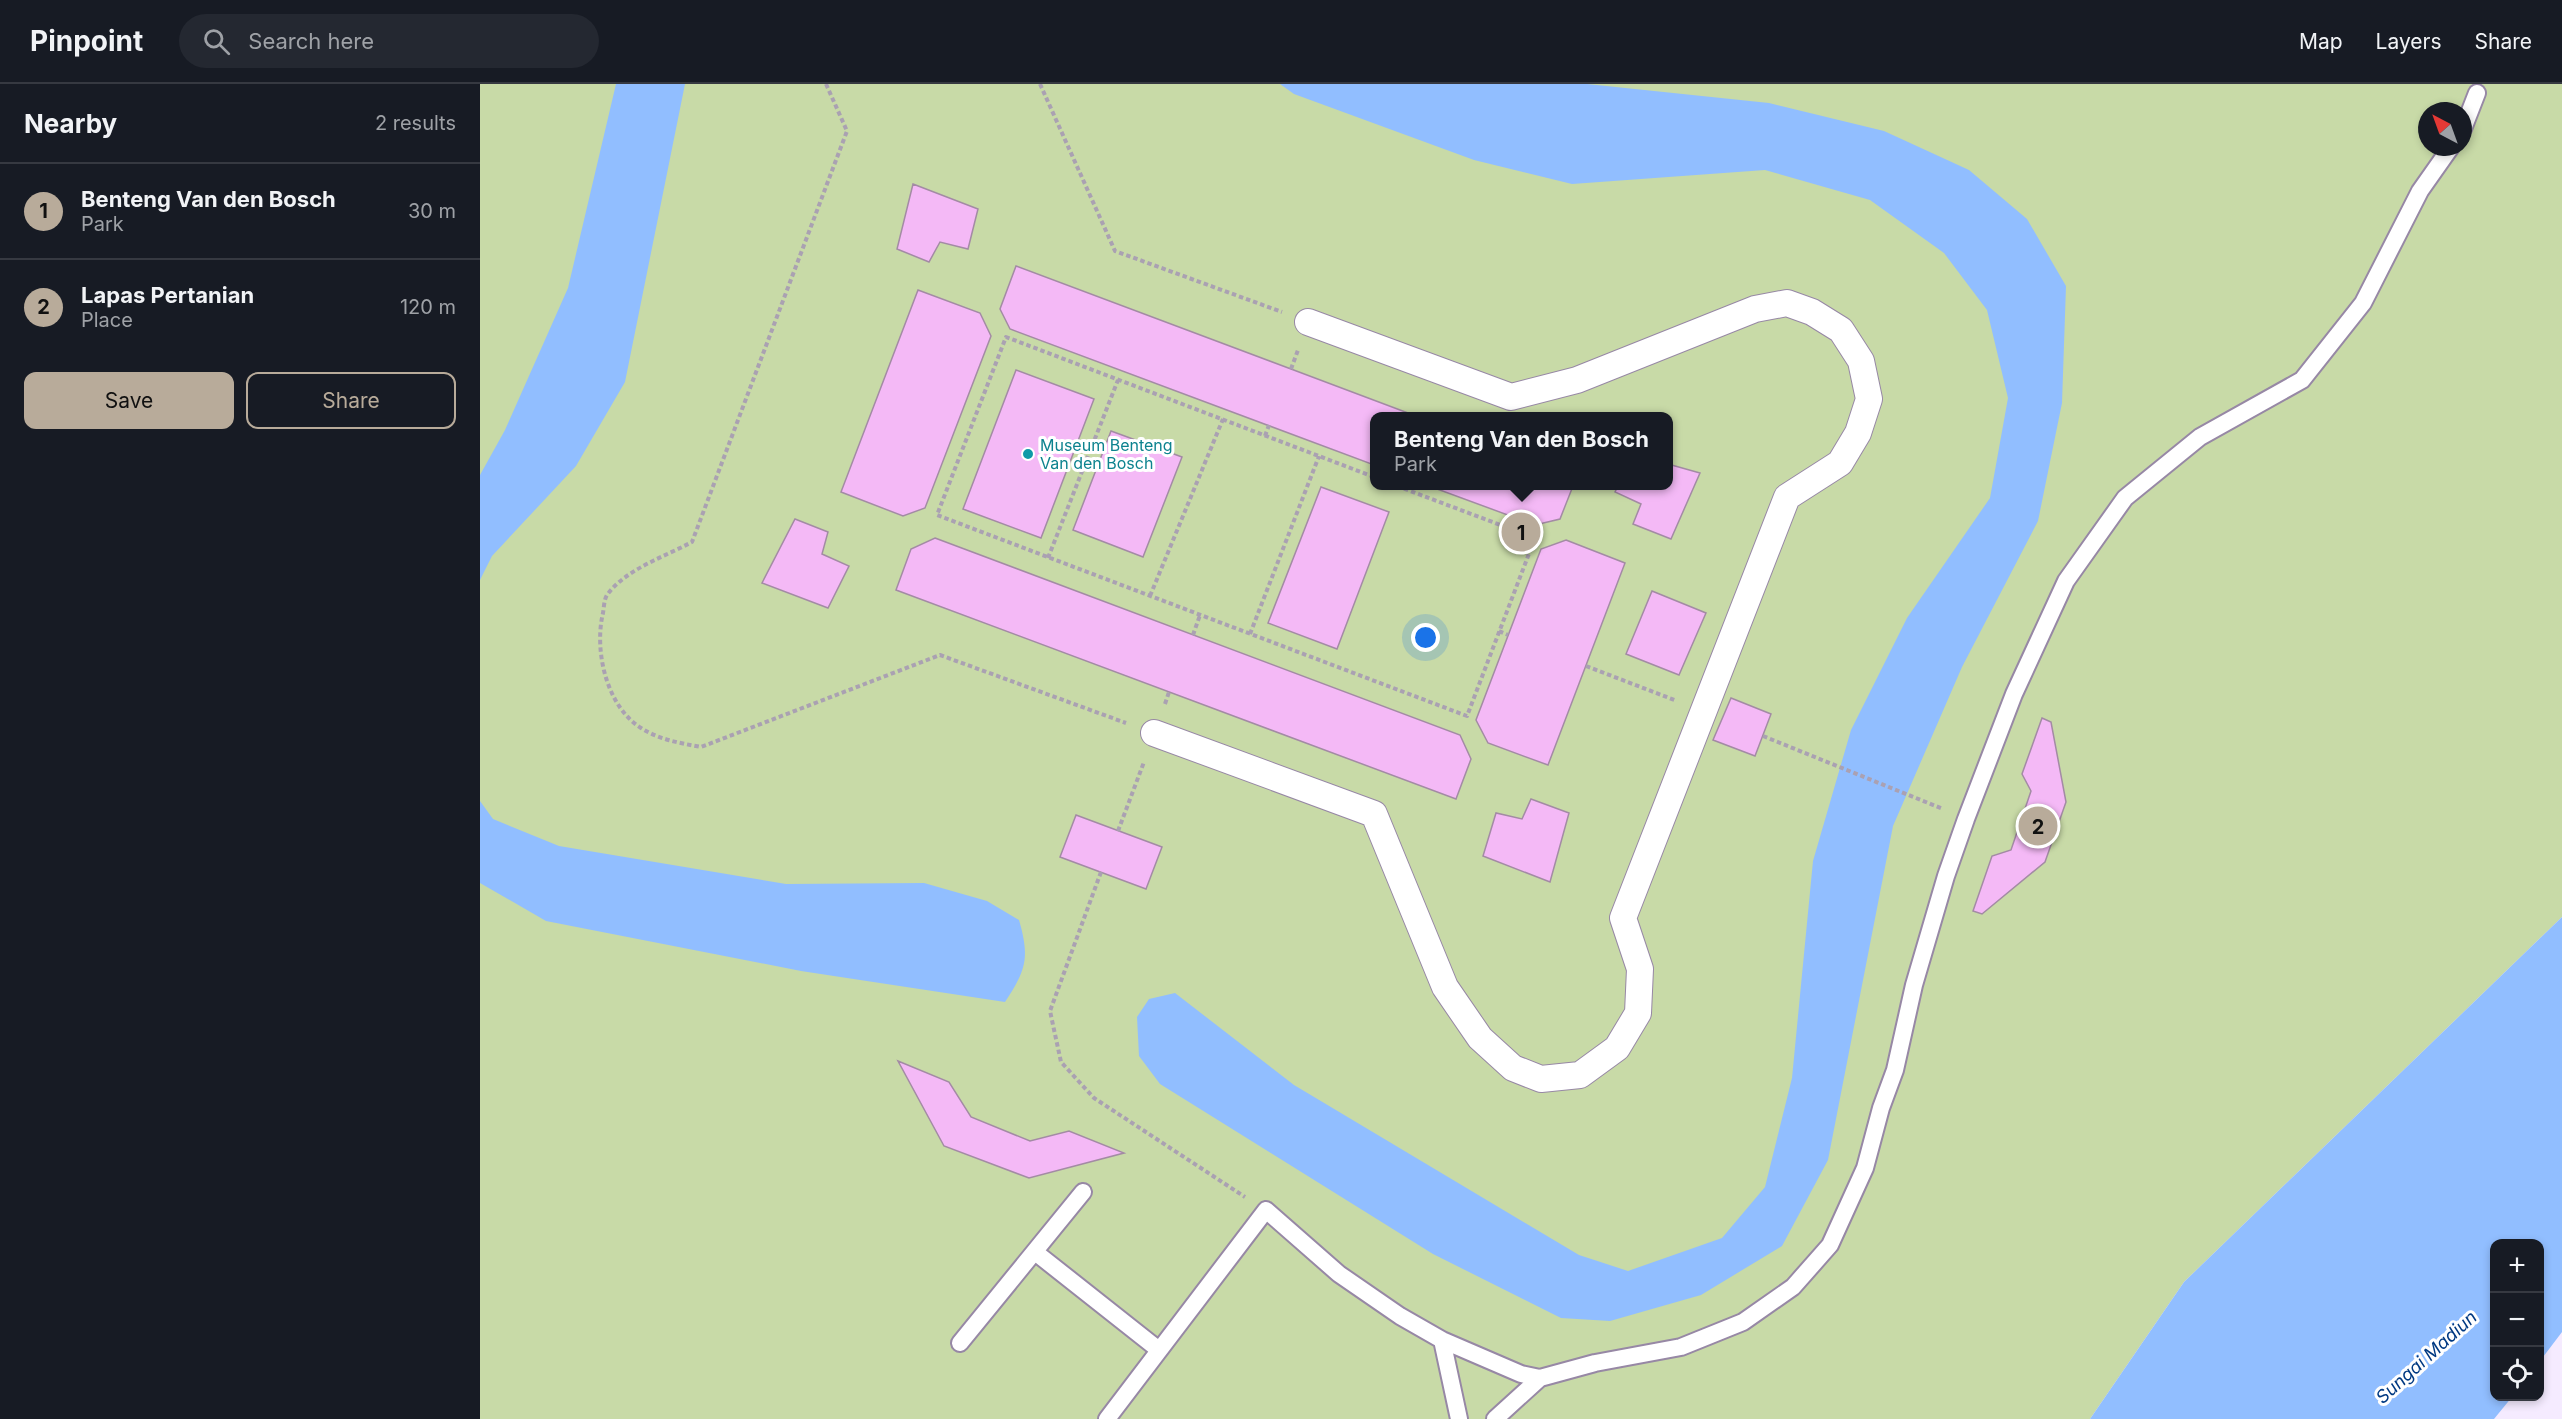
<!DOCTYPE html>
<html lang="en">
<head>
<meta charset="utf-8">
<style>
  :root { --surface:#171b24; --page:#242831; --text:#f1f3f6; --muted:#9ea1a6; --line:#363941; --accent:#b8ab9a }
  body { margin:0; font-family:Inter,sans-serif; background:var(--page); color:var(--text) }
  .controls { position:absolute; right:18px; bottom:18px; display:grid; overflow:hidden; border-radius:12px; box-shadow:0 3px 9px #0003 }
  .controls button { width:54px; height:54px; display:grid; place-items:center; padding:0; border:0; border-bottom:2px solid var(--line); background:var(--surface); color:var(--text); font:30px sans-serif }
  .compass { position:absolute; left:1938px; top:18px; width:54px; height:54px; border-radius:50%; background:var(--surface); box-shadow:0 3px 9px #0003; rotate:319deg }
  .you { position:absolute; left:946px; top:554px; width:21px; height:21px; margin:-15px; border:4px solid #fff; border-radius:50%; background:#1a73e8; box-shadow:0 0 0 9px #1a73e833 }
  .badge { display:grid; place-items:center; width:39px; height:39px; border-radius:50%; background:var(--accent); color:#111; font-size:20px; font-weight:700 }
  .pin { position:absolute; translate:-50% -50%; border:3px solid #fff; box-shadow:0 2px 6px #0006 }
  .popup { position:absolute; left:890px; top:328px; width:303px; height:78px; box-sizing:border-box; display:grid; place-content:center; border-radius:12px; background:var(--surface); filter:drop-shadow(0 2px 4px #0005); font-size:20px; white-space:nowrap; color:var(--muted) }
  .popup b { font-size:22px; color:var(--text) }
  .popup::after { content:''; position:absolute; left:50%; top:100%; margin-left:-12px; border:12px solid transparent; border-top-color:var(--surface) }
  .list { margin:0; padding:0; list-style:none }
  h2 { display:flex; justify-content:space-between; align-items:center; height:78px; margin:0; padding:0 24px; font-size:26px }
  h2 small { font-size:20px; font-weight:400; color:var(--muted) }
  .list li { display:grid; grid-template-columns:39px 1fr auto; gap:18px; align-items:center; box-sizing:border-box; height:96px; padding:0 24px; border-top:2px solid var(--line) }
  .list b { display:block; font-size:22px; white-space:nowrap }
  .list p { margin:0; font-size:20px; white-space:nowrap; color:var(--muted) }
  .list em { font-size:20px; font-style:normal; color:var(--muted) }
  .actions { display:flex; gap:12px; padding:18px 24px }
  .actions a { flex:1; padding:14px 0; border:2px solid var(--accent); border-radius:12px; text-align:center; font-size:21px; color:var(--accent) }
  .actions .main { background:var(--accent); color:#111 }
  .icon { flex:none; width:33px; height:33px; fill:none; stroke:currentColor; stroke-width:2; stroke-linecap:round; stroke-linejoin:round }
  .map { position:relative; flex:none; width:2082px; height:1335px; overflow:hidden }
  header { display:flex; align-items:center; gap:36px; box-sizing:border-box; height:84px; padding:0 30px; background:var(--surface); border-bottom:2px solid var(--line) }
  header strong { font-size:28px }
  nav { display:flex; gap:33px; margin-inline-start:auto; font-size:21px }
  .search { width:420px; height:54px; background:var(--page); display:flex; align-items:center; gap:15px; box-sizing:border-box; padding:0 21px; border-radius:33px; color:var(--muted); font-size:22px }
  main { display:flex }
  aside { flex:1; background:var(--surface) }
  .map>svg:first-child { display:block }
  .green { fill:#c8daa7; fill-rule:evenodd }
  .water { fill:#91beff }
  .building { fill:#f4b9f6; stroke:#a38ba4; stroke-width:1.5 }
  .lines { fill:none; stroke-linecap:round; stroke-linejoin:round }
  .service-casing { stroke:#9788a5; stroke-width:20 }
  .pedestrian-casing { stroke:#9788a5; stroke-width:28 }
  .path { stroke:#aaa1b2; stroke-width:4; stroke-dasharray:4.5 3; stroke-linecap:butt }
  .service { stroke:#fff; stroke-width:16 }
  .pedestrian { stroke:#fff; stroke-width:26 }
  .culture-dot { fill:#0f9aa8; stroke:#fff; stroke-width:2 }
  .labels { text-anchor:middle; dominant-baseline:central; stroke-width:6; stroke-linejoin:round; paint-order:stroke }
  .culture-label { font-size:16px; fill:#0d838f; stroke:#fff; text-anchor:start }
  .water-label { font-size:18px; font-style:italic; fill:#003982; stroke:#fff }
</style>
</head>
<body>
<header>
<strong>Pinpoint</strong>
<div class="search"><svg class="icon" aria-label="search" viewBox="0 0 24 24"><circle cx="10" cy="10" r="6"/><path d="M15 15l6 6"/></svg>Search here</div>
<nav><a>Map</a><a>Layers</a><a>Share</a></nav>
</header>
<main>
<aside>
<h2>Nearby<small>2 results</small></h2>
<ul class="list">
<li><span class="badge">1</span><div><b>Benteng Van den Bosch</b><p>Park</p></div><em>30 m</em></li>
<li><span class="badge">2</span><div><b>Lapas Pertanian</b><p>Place</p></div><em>120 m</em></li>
</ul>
<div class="actions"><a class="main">Save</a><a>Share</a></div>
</aside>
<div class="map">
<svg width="2082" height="1335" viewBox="0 0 2082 1335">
  <rect width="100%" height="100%" fill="#f5ebff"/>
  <path class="green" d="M0 0H2082V833L1704 1198 1610 1335H0ZM1947 27H1983V63H1947ZM894 332H1188V402H894Z"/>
  <path class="water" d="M136 0H205L145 298 96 382 12 472 0 496V391L25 346 88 204Z
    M800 0H1107L1289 19 1404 47 1489 86 1547 135 1586 202 1582 319 1558 437 1482 583 1413 742 1348 1076 1302 1162 1221 1211 1130 1237 1081 1234 953 1170 680 1000 659 972 657 933 669 915 695 909 814 1001 1099 1171 1148 1187 1242 1154 1285 1103 1312 994 1333 777 1371 646 1427 534 1510 414 1528 314 1507 226 1464 169 1390 116 1285 86 1092 100 994 76 814 10Z
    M0 717 13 735 79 762 306 800 444 799 507 817 539 836C550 874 546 886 525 918L321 887 66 837 0 799Z
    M2082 833V1248L2060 1277V1160H2014V1312L2032 1313 2014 1335H1610L1704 1198Z"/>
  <path class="building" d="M433 100 498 125 488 165 460 158 449 178 417 165Z
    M536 182 811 285 936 332H894V381L530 245 520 225Z
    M438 206 500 229 511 252 445 424 423 432 361 408Z
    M536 286 614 315 561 454 483 425Z
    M631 347 702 373 663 473 593 446Z
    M1188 380 1220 389 1191 455 1153 440 1161 420 1135 408 1138 402H1188Z
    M949 402H1093L1080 435 1055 441Z
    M841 403 909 428 857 565 788 539Z
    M315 435 348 448 342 470 369 482 348 524 282 499Z
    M455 454 980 651 991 675 976 715 416 506 431 465Z
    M1086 456 1145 479 1068 681 1008 659 996 636 1061 465Z
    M1172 507 1226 529 1199 591 1146 570Z
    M1251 614 1291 630 1275 672 1233 656Z
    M1562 634 1571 638 1586 718 1565 778 1502 830 1493 827 1512 772 1531 766 1551 707 1542 690Z
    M1051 715 1089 729 1070 798 1003 772 1016 729 1042 735Z
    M596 731 682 763 666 805 580 773Z
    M418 977 469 998 491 1033 550 1057 589 1047 644 1069 549 1094 464 1062Z"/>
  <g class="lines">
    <defs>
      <path id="service" d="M1983 45 1997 9
        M555 1168 679 1266
        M962 1256 1041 1290 1060 1294
        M480 1259 603 1108
        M627 1335 786 1126 859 1190 920 1232 962 1256 979 1335
        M1015 1335 1060 1294 1115 1279 1201 1263 1263 1238 1313 1203 1350 1161 1385 1084 1401 1024 1415 986 1434 901 1466 792 1486 735 1534 610 1586 497 1645 414 1720 353 1822 296 1883 219 1940 107 1971 63"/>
      <path id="pedestrian" d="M674 649 894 730 965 903 1000 954 1033 984 1061 995 1100 991 1137 964 1158 929 1160 885 1143 834 1307 413 1360 379 1378 349 1389 315 1381 277 1361 246 1332 228 1307 219 1275 225 1097 296 1031 313 828 238"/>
    </defs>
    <use href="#service" class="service-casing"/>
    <use href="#pedestrian" class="pedestrian-casing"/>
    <path class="path" d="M346 0 367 47 212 458C184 473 146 485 127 511 124 516 124 523 123 529 114 566 126 622 161 644 180 656 200 659 221 663L460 571 646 639
      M560 0 635 167 802 228
      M811 285 818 266
      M785 352 789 341
      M894 393 526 253 457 431 987 632 1055 454 917 402
      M568 474 638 296
      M670 512 743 335
      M1019 547 1028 551
      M770 550 839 372
      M713 551 720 531
      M1106 582 1197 617
      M685 620 689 608
      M1283 652 1463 725
      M638 747 664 678
      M621 788 570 927 581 978 614 1014 765 1113"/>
    <use href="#service" class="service"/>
    <use href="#pedestrian" class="pedestrian"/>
  </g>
  <circle class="culture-dot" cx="548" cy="370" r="6"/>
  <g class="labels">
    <g class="culture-label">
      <text x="560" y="361">Museum Benteng<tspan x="560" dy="18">Van den Bosch</tspan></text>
    </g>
    <g class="water-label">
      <text transform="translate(1946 1273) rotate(-42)">Sungai Madiun</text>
    </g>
  </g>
</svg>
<div class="controls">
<button>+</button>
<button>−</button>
<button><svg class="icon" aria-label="locate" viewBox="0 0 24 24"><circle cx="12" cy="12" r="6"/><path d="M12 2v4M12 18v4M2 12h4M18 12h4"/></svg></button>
</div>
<svg class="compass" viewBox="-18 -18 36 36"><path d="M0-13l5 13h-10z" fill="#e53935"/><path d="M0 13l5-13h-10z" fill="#9ea1a6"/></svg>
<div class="you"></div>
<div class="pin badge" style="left:1041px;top:448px">1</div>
<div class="popup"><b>Benteng Van den Bosch</b>Park</div>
<div class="pin badge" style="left:1558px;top:742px">2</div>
</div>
</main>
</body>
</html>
